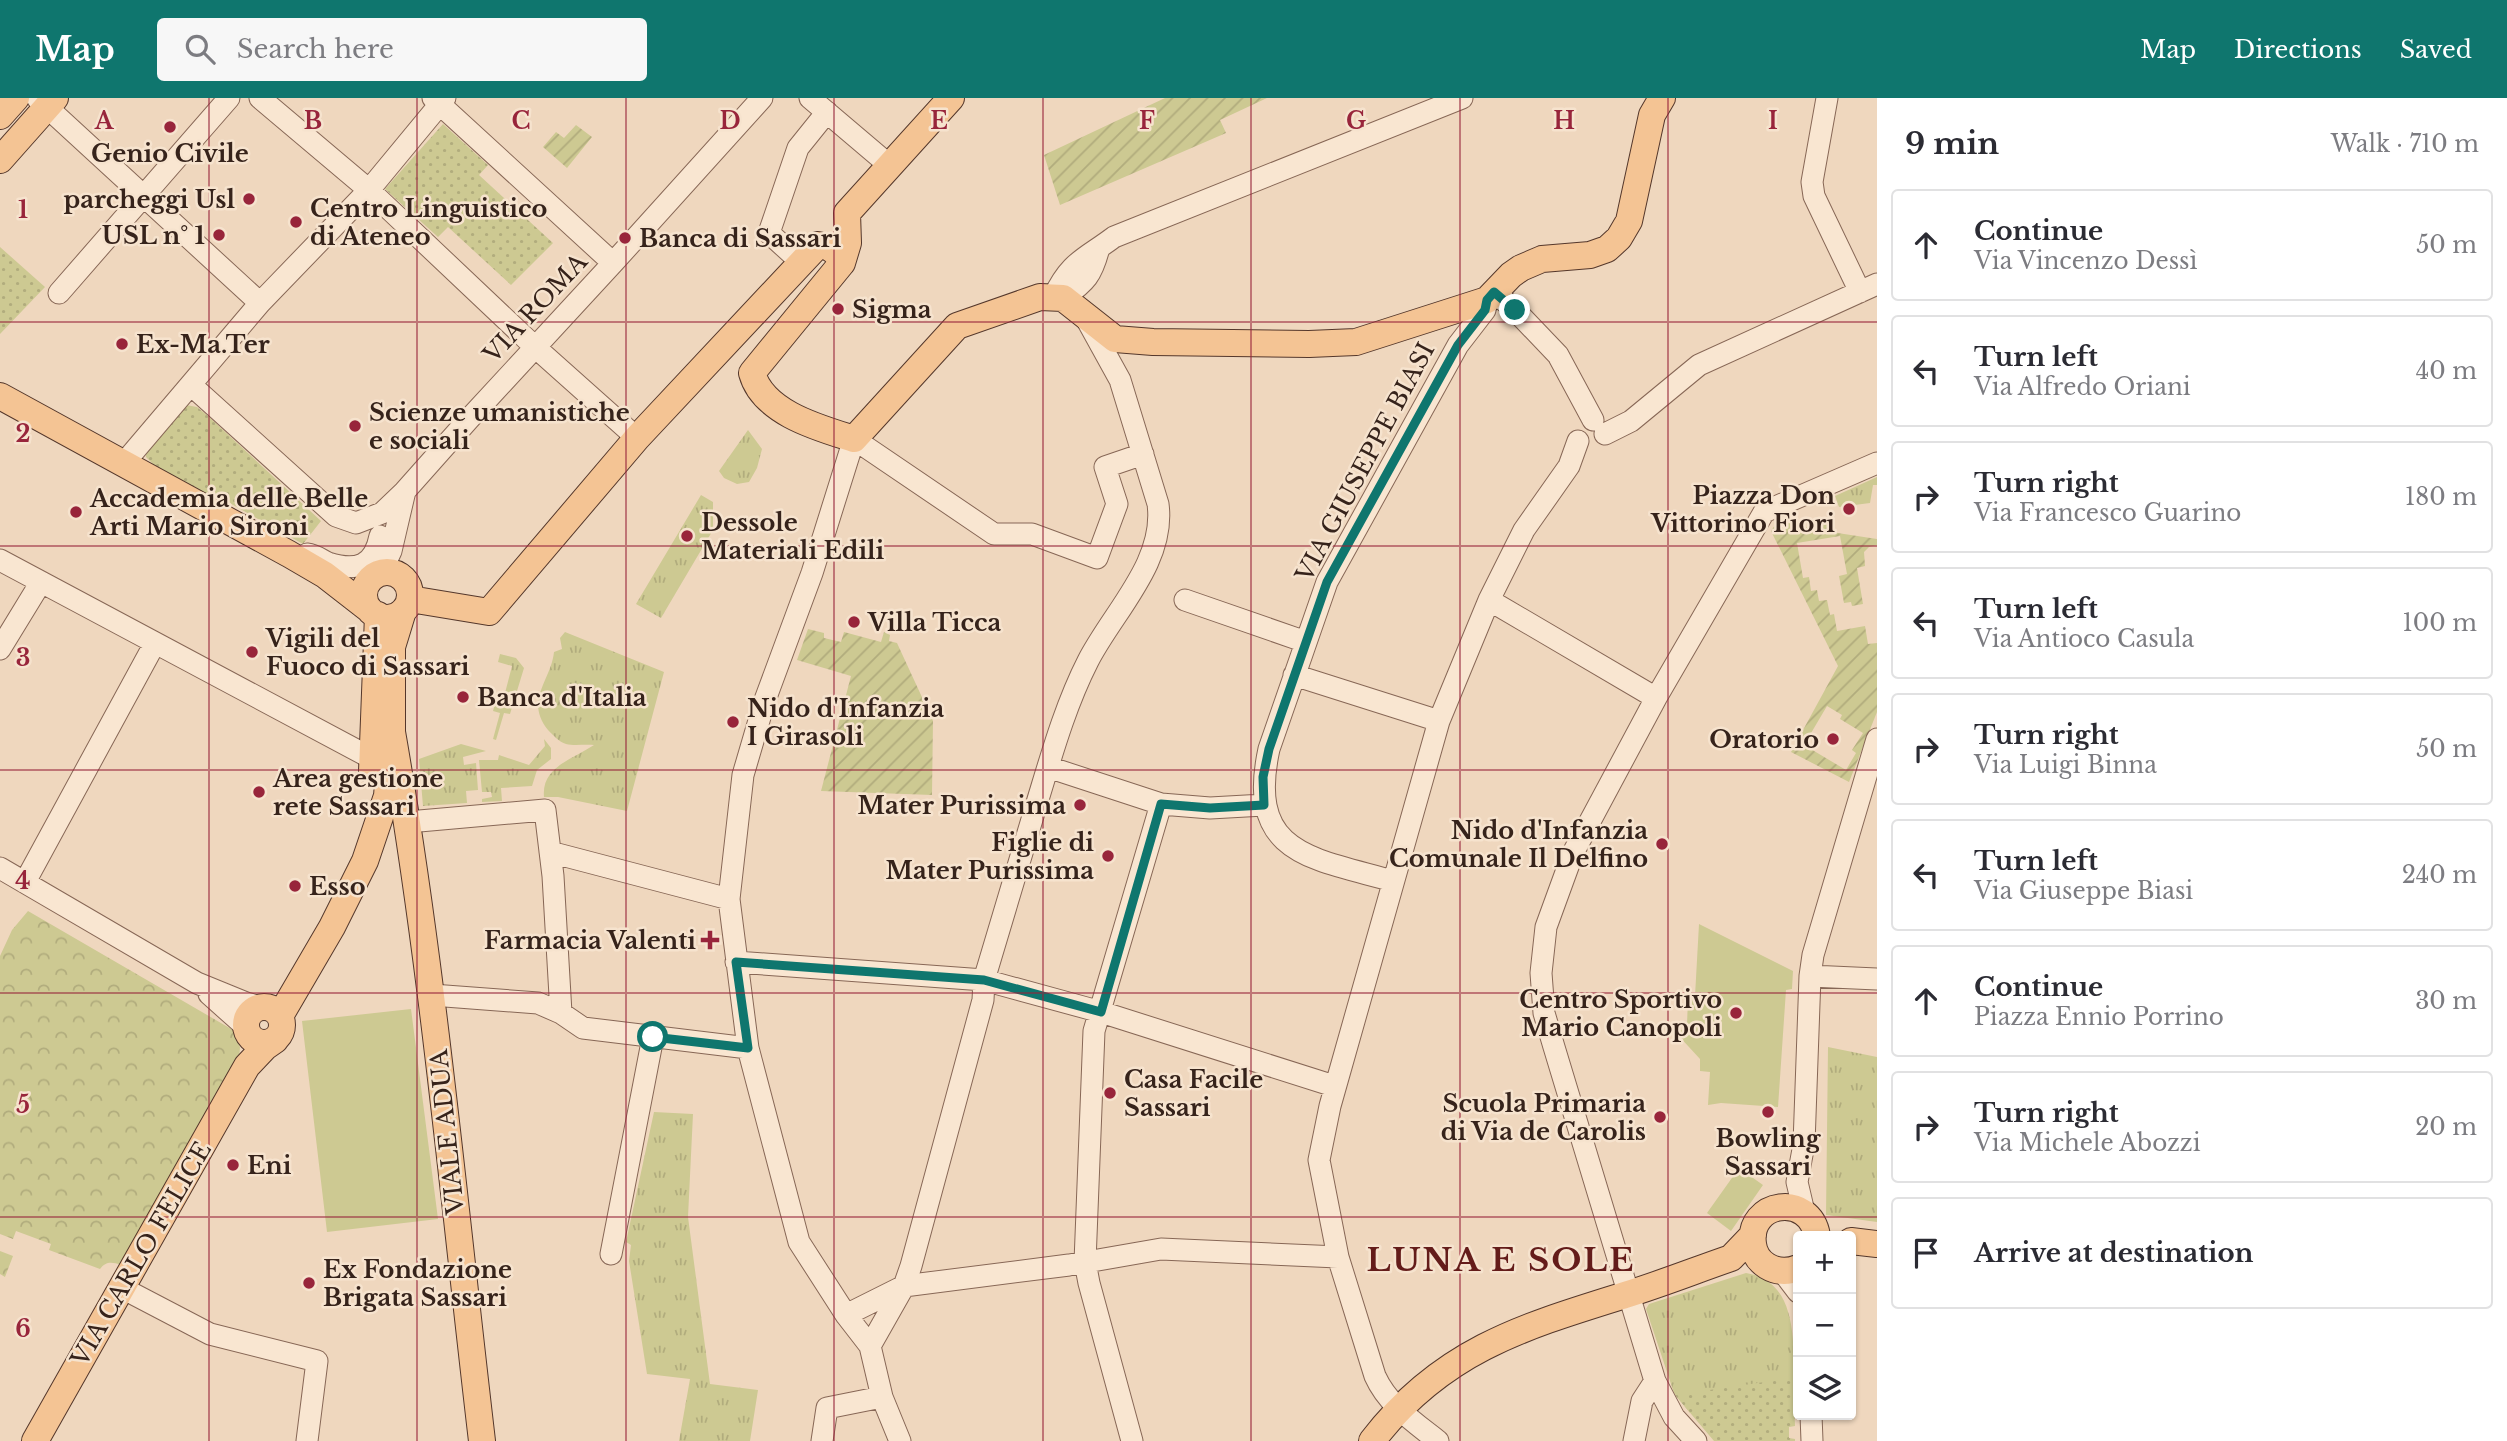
<!DOCTYPE html>
<html lang="en">
<head>
<meta charset="utf-8">
<style>
  :root { --surface:#fff; --page:#f7f7f7; --text:#2b2b33; --muted:#7c7c81; --line:#e1e1e2; --accent:#0f766e }
  body { margin:0; font-family:"Libre Baskerville",serif; background:var(--page); color:var(--text) }
  .controls { position:absolute; right:21px; bottom:21px; display:grid; overflow:hidden; border-radius:7px; box-shadow:0 2px 5px #0004 }
  .controls button { width:63px; height:63px; display:grid; place-items:center; padding:0; border:0; border-bottom:2px solid var(--line); background:var(--surface); color:var(--text); font:35px sans-serif }
  .stop { position:absolute; width:21px; height:21px; margin:-16px; border:5px solid #0f766e; border-radius:50%; background:#fff }
  .stop.end { background:#0f766e; border-color:#fff; box-shadow:0 2px 7px #0008 }
  .list { margin:0; padding:0; list-style:none }
  h2 { display:flex; justify-content:space-between; align-items:center; height:91px; margin:0; padding:0 28px; font-size:30px }
  h2 small { font-size:23px; font-weight:400; color:var(--muted) }
  .list li { display:grid; grid-template-columns:46px 1fr auto; gap:21px; align-items:center; box-sizing:border-box; height:112px; margin:0 14px 14px; padding:0 14px; border:2px solid var(--line); border-radius:7px }
  .list b { display:block; font-size:26px; white-space:nowrap }
  .list p { margin:0; font-size:23px; white-space:nowrap; color:var(--muted) }
  .list em { font-size:23px; font-style:normal; color:var(--muted) }
  .icon { flex:none; width:38px; height:38px; fill:none; stroke:currentColor; stroke-width:2; stroke-linecap:round; stroke-linejoin:round }
  .map { position:relative; flex:none; width:1877px; height:1343px; overflow:hidden }
  header { display:flex; align-items:center; gap:42px; box-sizing:border-box; height:98px; padding:0 35px; background:var(--accent); color:#fff }
  header strong { font-size:33px }
  nav { display:flex; gap:38px; margin-inline-start:auto; font-size:24px }
  .search { width:490px; height:63px; background:var(--page); display:flex; align-items:center; gap:18px; box-sizing:border-box; padding:0 24px; border-radius:7px; color:var(--muted); font-size:26px }
  main { display:flex }
  aside { flex:1; background:var(--surface) }
  .map>svg:first-child { display:block }
  .grass { fill:url(#grass-tufts) }
  .forest { fill:url(#forest-crowns) }
  .park { fill:url(#park-dots) }
  .garden { fill:url(#garden-furrows); fill-rule:evenodd }
  .pitch { fill:#cdc992 }
  .lines { fill:none; stroke-linecap:round; stroke-linejoin:round }
  .minor-casing { stroke:#876756; stroke-width:23 }
  .major-casing { stroke:#54372b; stroke-width:28 }
  .minor { stroke:#f9e6d1; stroke-width:21 }
  .major { stroke:#f4c494; stroke-width:26 }
  .route { stroke:#0f766e; stroke-width:9 }
  .grid { fill:none; stroke:#98253b; stroke-width:2; stroke-opacity:0.55 }
  .poi-dot { fill:#98253b; stroke:#f6e3ce; stroke-width:2.5 }
  .labels { text-anchor:middle; dominant-baseline:central; stroke-width:5; stroke-linejoin:round; paint-order:stroke }
  .poi-label { font-size:24px; font-weight:bold; fill:#36231b; stroke:#f6e3ce; text-anchor:start }
  .street-label { font-size:24px; fill:#36231b; stroke:#f6e3ce }
  .district-label { font-size:32px; font-weight:bold; letter-spacing:2px; fill:#641c1a; stroke:#f6e3ce }
  .grid-label { font-size:23px; text-anchor:middle; font-weight:bold; fill:#98253b; stroke:#f6e3ce; stroke-width:5; stroke-linejoin:round; paint-order:stroke }
</style>
</head>
<body>
<header>
<strong>Map</strong>
<div class="search"><svg class="icon" aria-label="search" viewBox="0 0 24 24"><circle cx="10" cy="10" r="6"/><path d="M15 15l6 6"/></svg>Search here</div>
<nav><a>Map</a><a>Directions</a><a>Saved</a></nav>
</header>
<main>
<div class="map">
<svg width="1877" height="1343" viewBox="0 0 1877 1343">
  <defs>
    <pattern id="grass-tufts" width="24" height="20" patternUnits="userSpaceOnUse" patternTransform="scale(1.75)"><rect width="24" height="20" fill="#cdc992"/><path d="M3 7l-1-3M5 7V3M7 7l1-3M15 17l-1-3M17 17v-4M19 17l1-3" fill="none" stroke="#b1ac7d"/></pattern>
    <pattern id="forest-crowns" width="20" height="18" patternUnits="userSpaceOnUse" patternTransform="scale(1.75)"><rect width="20" height="18" fill="#cdc992"/><path d="M2 6a3 3 0 1 1 6 0M12 15a3 3 0 1 1 6 0" fill="none" stroke="#b1ac7d"/></pattern>
    <pattern id="park-dots" width="8" height="8" patternUnits="userSpaceOnUse" patternTransform="scale(1.75)"><rect width="8" height="8" fill="#cdc992"/><path d="M2 2h.1M6 6h.1" fill="none" stroke="#b1ac7d" stroke-width="1.8" stroke-linecap="round"/></pattern>
    <pattern id="garden-furrows" width="10" height="10" patternUnits="userSpaceOnUse" patternTransform="scale(1.75)"><rect width="10" height="10" fill="#cdc992"/><path d="M-1 1l2-2M0 10L10 0M9 11l2-2" fill="none" stroke="#b1ac7d"/></pattern>
  </defs>
  <rect width="100%" height="100%" fill="#efd7be"/>
  <path class="grass" d="M748 332 762 351 757 370 749 384 737 386 724 380 719 373Z
    M1877 379V387H1873L1870 405 1839 409 1835 398Z
    M701 397 713 404V432L661 520 636 506Z
    M565 534 664 574 627 713 558 699H544C541 669 573 661 594 647 585 646 574 648 566 646 559 644 553 637 548 632 524 602 551 583 554 554L562 551 560 540Z
    M500 556 516 560 524 570 510 616 504 615 496 642 493 641 500 615 493 613 496 602 509 604 511 597 505 595 512 568 498 564Z
    M544 641 551 650V661L537 672 532 688 501 690 502 703 482 704V701L492 699 491 694H482L479 662H498L499 657 529 667 545 648Z
    M461 646 486 653 463 659 464 667 476 665 478 692 466 693 467 705 423 708 419 661Z
    M1828 949 1877 959V1124L1826 1117Z
    M654 1014 693 1016 688 1119 710 1286 758 1292 750 1343H679L690 1281 647 1276 629 1163 631 1147 626 1144Z
    M1746 1175C1800 1183 1793 1250 1794 1290L1690 1315 1674 1295 1646 1211 1649 1206Z"/>
  <path class="forest" d="M28 813 233 932 240 949 239 962 121 1167C112 1164 106 1163 100 1171L49 1152 51 1146 16 1133 13 1141 0 1136V858L12 832Z
    M0 1153 13 1158 5 1179 0 1176Z"/>
  <path class="park" d="M443 26 488 67 479 77 553 145 511 187 448 129 438 139 385 91Z
    M0 149 45 189 0 236Z
    M186 307 197 309 208 318 321 423 303 446 208 393 206 397 159 372 146 359V353Z
    M1793 1280 1795 1328 1789 1329V1340L1795 1341V1343H1714L1675 1297Z"/>
  <path class="garden" d="M1165 0H1267L1220 22 1226 35 1060 107 1044 57Z
    M576 27 592 39 567 70 543 49 556 34 564 40Z
    M1784 424 1811 430 1813 424 1833 428 1831 434 1877 441V447L1869 449 1864 454 1865 468 1857 470 1863 506 1852 508 1851 504 1844 505 1839 478 1847 476 1840 438 1797 445 1803 480 1809 479 1811 493 1817 492 1819 503 1827 502 1830 517 1834 516 1837 533 1865 528 1868 546 1877 545V614L1849 684 1791 654 1838 568 1771 433 1775 427ZM1827 608 1842 617 1840 621 1863 635 1852 652 1856 655 1846 672 1804 647Z
    M808 531 824 535V540L841 544 844 534 881 544 884 534 890 537 889 543 897 545 933 623 932 697 821 693 851 578 797 562Z"/>
  <path class="pitch" d="M1699 826 1793 873 1792 891 1786 892 1778 1009 1721 1005 1708 1007 1710 974 1700 973V961L1677 936 1687 927 1688 900 1695 898Z
    M411 911 438 1121 327 1134 302 923Z
    M1739 1070 1763 1087 1731 1133 1707 1115Z"/>
  <g class="lines">
    <defs>
      <path id="minor" d="M37 0 260 205
        M260 0 369 92 535 249 637 340
        M433 0 613 165
        M810 0 889 67
        M1827 0 1812 84 1814 98 1860 194
        M802 165 769 135 798 50 827 14
        M1494 194 1515 212 1558 257 1593 322
        M59 195 229 0
        M1053 200C1070 163 1085 161 1114 139L1462 0
        M1063 200C1086 184 1092 177 1099 150
        M191 287 336 418 356 425 382 415 404 394
        M1605 336 1631 323 1699 267 1877 186
        M124 365 260 205 369 92 445 0
        M307 456C316 457 321 462 328 465 357 474 374 468 380 438
        M0 462 373 661
        M381 475 391 453 405 393 469 321 613 165 762 0
        M1185 502 1306 544
        M1489 502 1656 600
        M0 551 41 484
        M1294 577 1439 623
        M1048 669 1161 706 1210 710 1264 707
        M408 724 545 712 553 778 561 915
        M550 754 729 801
        M0 770 197 885 246 905 262 909
        M1393 783C1312 760 1246 757 1269 651L1327 484 1458 247 1485 212 1487 202
        M25 784 155 545
        M736 864 984 882 1101 914 1334 988
        M1810 878 1877 881
        M209 896 246 929
        M432 897 538 905 561 915 583 930 748 950
        M1804 1114 1797 1084 1804 1046 1810 878 1813 857 1877 641
        M611 1156 653 939
        M1782 1173 1798 1194
        M122 1190 210 1236 317 1263 307 1343
        M846 1217 904 1188 1069 1167 1161 1151 1338 1159
        M870 1248 904 1188 911 1168 983 902 984 882C1001 824 1019 766 1036 708 1051 659 1065 608 1088 563 1113 514 1166 464 1158 406L1120 282 1088 224
        M1811 1317 1812 1343
        M822 1343 827 1310 882 1299
        M900 1343 882 1299 870 1248 846 1217 799 1144 748 950 729 801 743 677 765 602 812 475 854 341 994 436H1032L1097 460 1117 406 1105 369 1143 356
        M1132 1343 1089 1185 1085 1164 1094 933 1161 706
        M1438 1343C1414 1324 1388 1307 1375 1278L1338 1159 1319 1062 1330 1008 1439 623 1489 502 1524 432 1569 368 1578 343
        M1634 1343 1642 1303 1655 1283
        M1696 1343 1674 1319 1655 1283 1554 949 1544 915 1541 875 1546 829 1573 755 1656 600 1764 414 1877 365"/>
      <path id="major" d="M951 0 847 115 848 145 842 165 752 275C763 315 819 330 854 341L957 228 1040 199 1063 200 1115 241 1153 244 1309 246 1356 244 1487 202 1511 177 1521 170 1542 161 1590 157 1607 151 1619 140 1629 123 1652 17 1662 0
        M0 18 16 0
        M0 62 55 0
        M0 298 289 456 325 477 370 512
        M364 497a23 23 0 1 1 46 0a23 23 0 1 1-46 0Z
        M410 501 489 514 637 340 818 147C832 149 836 153 842 165
        M392 634C433 869 454 1106 482 1343
        M372 673 378 517
        M246 927a18 18 0 1 1 36 0a18 18 0 1 1-36 0Z
        M280 918 332 829 365 763 387 698 392 634V549L403 513
        M1851 1143 1877 1146
        M1798 1170C1788 1174 1777 1174 1767 1168 1759 1163 1754 1155 1753 1146 1747 1103 1810 1094 1817 1138
        M35 1343 247 968 265 949 275 942
        M1372 1343C1441 1253 1522 1229 1625 1197 1661 1186 1696 1172 1731 1160L1753 1137"/>
    </defs>
    <use href="#minor" class="minor-casing"/>
    <use href="#major" class="major-casing"/>
    <use href="#minor" class="minor"/>
    <use href="#major" class="major"/>
  </g>
  <g class="lines">
    <path class="route" d="M653 939 748 950 736 864 984 882 1101 914 1161 706 1210 710 1264 707 1263 679 1269 651 1327 484 1458 247 1485 212 1487 202 1494 194 1515 212"/>
  </g>
  <path class="grid" d="M209 0V1343M417 0V1343M626 0V1343M834 0V1343M1043 0V1343M1251 0V1343M1460 0V1343M1668 0V1343M0 224H1877M0 448H1877M0 672H1877M0 895H1877M0 1119H1877"/>
  <g class="poi-dot">
    <circle cx="170" cy="29" r="7"/>
    <circle cx="249" cy="101" r="7"/>
    <circle cx="296" cy="124" r="7"/>
    <circle cx="219" cy="137" r="7"/>
    <circle cx="625" cy="140" r="7"/>
    <circle cx="838" cy="211" r="7"/>
    <circle cx="122" cy="246" r="7"/>
    <circle cx="355" cy="328" r="7"/>
    <circle cx="1849" cy="411" r="7"/>
    <circle cx="76" cy="414" r="7"/>
    <circle cx="687" cy="438" r="7"/>
    <circle cx="854" cy="524" r="7"/>
    <circle cx="252" cy="554" r="7"/>
    <circle cx="463" cy="599" r="7"/>
    <circle cx="733" cy="624" r="7"/>
    <circle cx="1833" cy="641" r="7"/>
    <circle cx="259" cy="694" r="7"/>
    <circle cx="1080" cy="707" r="7"/>
    <circle cx="1662" cy="746" r="7"/>
    <circle cx="1108" cy="758" r="7"/>
    <circle cx="295" cy="788" r="7"/>
    <path d="M706.5 831.5h7v7h7v7h-7v7h-7v-7h-7v-7h7z"/>
    <circle cx="1736" cy="915" r="7"/>
    <circle cx="1110" cy="995" r="7"/>
    <circle cx="1768" cy="1014" r="7"/>
    <circle cx="1660" cy="1019" r="7"/>
    <circle cx="233" cy="1067" r="7"/>
    <circle cx="309" cy="1185" r="7"/>
  </g>
  <g class="labels">
    <g class="poi-label">
      <text x="170" y="55" text-anchor="middle">Genio Civile</text>
      <text x="235" y="101" text-anchor="end">parcheggi Usl</text>
      <text x="310" y="110">Centro Linguistico<tspan x="310" dy="28">di Ateneo</tspan></text>
      <text x="205" y="137" text-anchor="end">USL n° 1</text>
      <text x="639" y="140">Banca di Sassari</text>
      <text x="852" y="211">Sigma</text>
      <text x="136" y="246">Ex-Ma.Ter</text>
      <text x="369" y="314">Scienze umanistiche<tspan x="369" dy="28">e sociali</tspan></text>
      <text x="1835" y="397" text-anchor="end">Piazza Don<tspan x="1835" dy="28">Vittorino Fiori</tspan></text>
      <text x="90" y="400">Accademia delle Belle<tspan x="90" dy="28">Arti Mario Sironi</tspan></text>
      <text x="701" y="424">Dessole<tspan x="701" dy="28">Materiali Edili</tspan></text>
      <text x="868" y="524">Villa Ticca</text>
      <text x="266" y="540">Vigili del<tspan x="266" dy="28">Fuoco di Sassari</tspan></text>
      <text x="477" y="599">Banca d'Italia</text>
      <text x="747" y="610">Nido d'Infanzia<tspan x="747" dy="28">I Girasoli</tspan></text>
      <text x="1819" y="641" text-anchor="end">Oratorio</text>
      <text x="273" y="680">Area gestione<tspan x="273" dy="28">rete Sassari</tspan></text>
      <text x="1066" y="707" text-anchor="end">Mater Purissima</text>
      <text x="1648" y="732" text-anchor="end">Nido d'Infanzia<tspan x="1648" dy="28">Comunale Il Delfino</tspan></text>
      <text x="1094" y="744" text-anchor="end">Figlie di<tspan x="1094" dy="28">Mater Purissima</tspan></text>
      <text x="309" y="788">Esso</text>
      <text x="696" y="842" text-anchor="end">Farmacia Valenti</text>
      <text x="1722" y="901" text-anchor="end">Centro Sportivo<tspan x="1722" dy="28">Mario Canopoli</tspan></text>
      <text x="1124" y="981">Casa Facile<tspan x="1124" dy="28">Sassari</tspan></text>
      <text x="1646" y="1005" text-anchor="end">Scuola Primaria<tspan x="1646" dy="28">di Via de Carolis</tspan></text>
      <text x="1768" y="1040" text-anchor="middle">Bowling<tspan x="1768" dy="28">Sassari</tspan></text>
      <text x="247" y="1067">Eni</text>
      <text x="323" y="1171">Ex Fondazione<tspan x="323" dy="28">Brigata Sassari</tspan></text>
    </g>
    <g class="street-label">
      <text transform="translate(535 210) rotate(-47)">VIA ROMA</text>
      <text transform="translate(1365 364) rotate(-62)">VIA GIUSEPPE BIASI</text>
      <text transform="translate(447 1034) rotate(-96)">VIALE ADUA</text>
      <text transform="translate(141 1156) rotate(-60)">VIA CARLO FELICE</text>
    </g>
    <g class="district-label">
      <text x="1501" y="1162">LUNA E SOLE</text>
    </g>
  </g>
  <g class="grid-label">
    <text x="104" y="31">A</text>
    <text x="313" y="31">B</text>
    <text x="521" y="31">C</text>
    <text x="730" y="31">D</text>
    <text x="939" y="31">E</text>
    <text x="1147" y="31">F</text>
    <text x="1356" y="31">G</text>
    <text x="1564" y="31">H</text>
    <text x="1773" y="31">I</text>
    <text x="23" y="120">1</text>
    <text x="23" y="344">2</text>
    <text x="23" y="568">3</text>
    <text x="23" y="791">4</text>
    <text x="23" y="1015">5</text>
    <text x="23" y="1239">6</text>
  </g>
</svg>
<div class="controls">
<button>+</button>
<button>−</button>
<button><svg class="icon" aria-label="layers" viewBox="0 0 24 24"><path d="M12 4l9 5-9 5-9-5zM3 14l9 5 9-5"/></svg></button>
</div>
<div class="stop" style="left:653px;top:939px"></div>
<div class="stop end" style="left:1515px;top:212px"></div>
</div>
<aside>
<h2>9 min<small>Walk · 710 m</small></h2>
<ul class="list">
<li><svg class="icon" aria-label="ahead" viewBox="0 0 24 24"><path d="M12 20V5M6 11l6-6 6 6"/></svg><div><b>Continue</b><p>Via Vincenzo Dessì</p></div><em>50 m</em></li>
<li><svg class="icon" aria-label="left" viewBox="0 0 24 24"><path d="M17 20v-9H6M10 6l-5 5 5 5"/></svg><div><b>Turn left</b><p>Via Alfredo Oriani</p></div><em>40 m</em></li>
<li><svg class="icon" aria-label="right" viewBox="0 0 24 24"><path d="M7 20v-9h11M14 6l5 5-5 5"/></svg><div><b>Turn right</b><p>Via Francesco Guarino</p></div><em>180 m</em></li>
<li><svg class="icon" aria-label="left" viewBox="0 0 24 24"><path d="M17 20v-9H6M10 6l-5 5 5 5"/></svg><div><b>Turn left</b><p>Via Antioco Casula</p></div><em>100 m</em></li>
<li><svg class="icon" aria-label="right" viewBox="0 0 24 24"><path d="M7 20v-9h11M14 6l5 5-5 5"/></svg><div><b>Turn right</b><p>Via Luigi Binna</p></div><em>50 m</em></li>
<li><svg class="icon" aria-label="left" viewBox="0 0 24 24"><path d="M17 20v-9H6M10 6l-5 5 5 5"/></svg><div><b>Turn left</b><p>Via Giuseppe Biasi</p></div><em>240 m</em></li>
<li><svg class="icon" aria-label="ahead" viewBox="0 0 24 24"><path d="M12 20V5M6 11l6-6 6 6"/></svg><div><b>Continue</b><p>Piazza Ennio Porrino</p></div><em>30 m</em></li>
<li><svg class="icon" aria-label="right" viewBox="0 0 24 24"><path d="M7 20v-9h11M14 6l5 5-5 5"/></svg><div><b>Turn right</b><p>Via Michele Abozzi</p></div><em>20 m</em></li>
<li><svg class="icon" aria-label="arrive" viewBox="0 0 24 24"><path d="M6 21V4h12l-3 4 3 4H6"/></svg><div><b>Arrive at destination</b></div></li>
</ul>
</aside>
</main>
</body>
</html>
